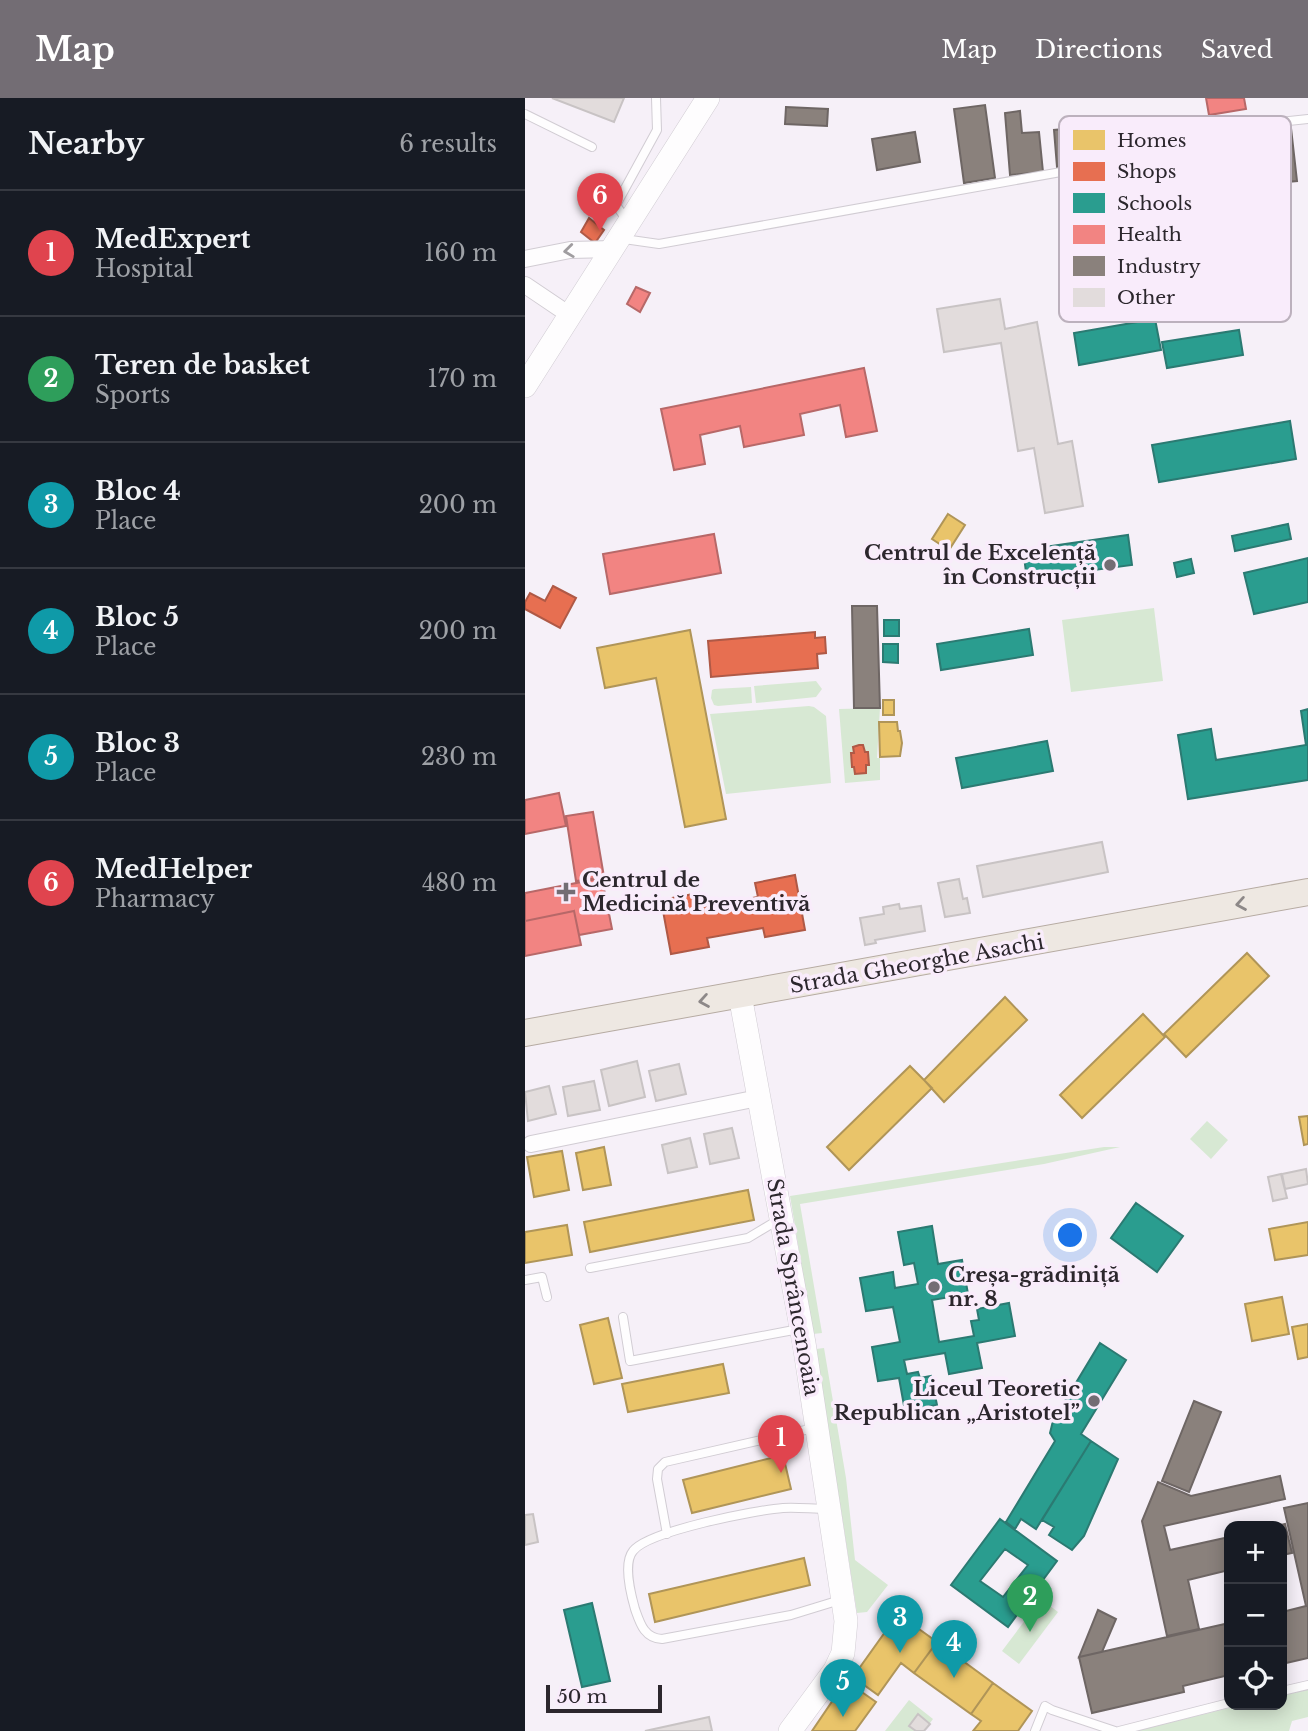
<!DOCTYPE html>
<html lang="en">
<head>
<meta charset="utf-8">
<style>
  :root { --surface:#171b24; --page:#242831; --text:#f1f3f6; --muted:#9ea1a6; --line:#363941; --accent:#736d74 }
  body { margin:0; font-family:"Libre Baskerville",serif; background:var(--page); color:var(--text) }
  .controls { position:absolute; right:21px; bottom:21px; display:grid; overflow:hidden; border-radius:14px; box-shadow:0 4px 18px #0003 }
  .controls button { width:63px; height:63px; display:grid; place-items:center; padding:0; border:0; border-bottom:2px solid var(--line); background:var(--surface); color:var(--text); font:35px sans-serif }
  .scale { position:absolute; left:21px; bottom:18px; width:116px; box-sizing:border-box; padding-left:7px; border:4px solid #2c272d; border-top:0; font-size:19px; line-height:24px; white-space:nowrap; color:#2c272d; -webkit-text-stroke:5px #f9ecfb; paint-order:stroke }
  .you { position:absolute; left:546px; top:1138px; width:24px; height:24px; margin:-18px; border:5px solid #fff; border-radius:50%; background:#1a73e8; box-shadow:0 0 0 10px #1a73e833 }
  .badge { display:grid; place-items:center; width:46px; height:46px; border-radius:50%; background:var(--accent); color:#fff; font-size:23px; font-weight:700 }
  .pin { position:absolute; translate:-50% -58px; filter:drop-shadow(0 2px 4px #0008) }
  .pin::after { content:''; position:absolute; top:37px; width:24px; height:21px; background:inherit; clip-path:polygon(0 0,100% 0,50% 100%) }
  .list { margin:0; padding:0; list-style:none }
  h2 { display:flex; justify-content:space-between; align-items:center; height:91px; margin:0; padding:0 28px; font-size:30px }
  h2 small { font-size:23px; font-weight:400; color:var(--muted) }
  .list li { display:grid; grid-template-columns:46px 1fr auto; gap:21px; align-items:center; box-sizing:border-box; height:126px; padding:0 28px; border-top:2px solid var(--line) }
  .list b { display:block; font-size:26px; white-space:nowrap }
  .list p { margin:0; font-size:23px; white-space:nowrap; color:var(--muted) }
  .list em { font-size:23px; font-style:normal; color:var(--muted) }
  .icon { flex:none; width:38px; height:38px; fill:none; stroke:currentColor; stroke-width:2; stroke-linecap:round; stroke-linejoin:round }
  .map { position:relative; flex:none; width:783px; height:1633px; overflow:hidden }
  header { display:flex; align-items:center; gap:42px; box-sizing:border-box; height:98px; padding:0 35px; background:var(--accent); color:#fff }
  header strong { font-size:33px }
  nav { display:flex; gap:38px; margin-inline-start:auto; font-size:24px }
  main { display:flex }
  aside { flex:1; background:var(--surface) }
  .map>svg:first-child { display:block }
  .green { fill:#d7e8d3 }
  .homes { fill:#e9c46a; stroke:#b09558; stroke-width:2 }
  .shops { fill:#e76f51; stroke:#af5946; stroke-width:2 }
  .schools { fill:#2a9d8f; stroke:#2b7a72; stroke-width:2; fill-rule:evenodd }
  .health { fill:#f28482; stroke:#b76868; stroke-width:2 }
  .industry { fill:#8a817c; stroke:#6e6664; stroke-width:2 }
  .building { fill:#e2dcdc; stroke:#c8c3c4; stroke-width:2 }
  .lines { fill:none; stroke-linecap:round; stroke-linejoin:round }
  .lane-casing { stroke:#d1ccd3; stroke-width:10 }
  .street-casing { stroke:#d1ccd3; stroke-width:18 }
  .secondary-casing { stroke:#d1ccd3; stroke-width:24 }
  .primary-casing { stroke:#b6aba2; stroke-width:28 }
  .lane { stroke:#fefdfe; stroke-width:8 }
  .street { stroke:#fefdfe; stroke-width:16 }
  .secondary { stroke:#fefdfe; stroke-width:23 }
  .primary { stroke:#eee8e2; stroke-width:26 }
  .oneway { stroke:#a09da0 }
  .oneway2 { stroke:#8d8888 }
  .poi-dot { fill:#736d74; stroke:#f9ecfb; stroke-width:2.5 }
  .labels { text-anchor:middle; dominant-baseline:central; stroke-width:7; stroke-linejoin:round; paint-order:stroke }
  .poi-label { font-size:21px; font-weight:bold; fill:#2c272d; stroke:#f9ecfb; text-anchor:end }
  .street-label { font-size:21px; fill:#2c272d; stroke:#f9ecfb }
  .key { fill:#f9ecfb; stroke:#bcb1bd; stroke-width:2 }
  .key-label { font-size:19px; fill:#2c272d }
</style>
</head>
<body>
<header>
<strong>Map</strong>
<nav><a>Map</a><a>Directions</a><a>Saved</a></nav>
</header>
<main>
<aside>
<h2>Nearby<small>6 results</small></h2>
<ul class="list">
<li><span class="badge" style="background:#e0444e">1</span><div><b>MedExpert</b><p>Hospital</p></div><em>160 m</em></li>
<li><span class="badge" style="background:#2e9e5b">2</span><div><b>Teren de basket</b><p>Sports</p></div><em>170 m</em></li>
<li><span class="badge" style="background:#0f9aa8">3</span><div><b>Bloc 4</b><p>Place</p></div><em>200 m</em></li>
<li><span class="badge" style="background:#0f9aa8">4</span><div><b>Bloc 5</b><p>Place</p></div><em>200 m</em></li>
<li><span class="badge" style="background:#0f9aa8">5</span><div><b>Bloc 3</b><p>Place</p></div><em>230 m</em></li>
<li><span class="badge" style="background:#e0444e">6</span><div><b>MedHelper</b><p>Pharmacy</p></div><em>480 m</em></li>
</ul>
</aside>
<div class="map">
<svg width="783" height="1633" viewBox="0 0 783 1633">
  <rect width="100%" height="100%" fill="#f6f0f8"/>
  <path class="green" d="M629 510 638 583 546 594 537 522Z
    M291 583 297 591 291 599 231 605 229 588Z
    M226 589 227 605 193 608 189 607 186 600 187 592 189 591Z
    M284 608 289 609 301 618 306 685 201 696 185 616Z
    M355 610 352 660H355V682L320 685 314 611Z
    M682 1023 703 1042 686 1061 665 1041Z
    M579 1049H595L519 1066 275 1106 297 1235 288 1236 265 1098Z
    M299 1250 321 1380 330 1462 363 1487 342 1514 332 1515 291 1251Z
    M516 1501 533 1514 494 1566 477 1553Z
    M783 1591V1619L767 1623 764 1633H611L716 1607H757V1597Z
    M384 1602 408 1621 399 1633H360Z"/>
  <path class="homes" d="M423 416 440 427 424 452 407 441Z
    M165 532 201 721 160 729 131 580 80 590 72 550Z
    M358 602H369V617H358Z
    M354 624H372L373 633H375L377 645 375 658 355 659Z
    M722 855 744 878 661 959 639 936Z
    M480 899 502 922 419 1004 399 982Z
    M618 916 640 939 557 1020 535 997Z
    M385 968 407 990 324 1072 302 1049Z
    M783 1018V1046L779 1047 774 1019Z
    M79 1049 86 1087 58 1092 51 1055Z
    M37 1053 44 1092 9 1099 2 1059Z
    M223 1092 229 1122 65 1154 59 1124Z
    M783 1124V1157L750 1162 744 1131Z
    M42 1127 47 1157 0 1165V1134Z
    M757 1199 764 1236 727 1243 720 1206Z
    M83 1220 97 1280 69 1286 55 1227Z
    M783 1226V1259L773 1261 767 1229Z
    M198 1266 204 1295 103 1314 97 1286Z
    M258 1357 266 1391 167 1415 158 1382Z
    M279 1460 285 1487 130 1524 124 1496Z
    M373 1516 412 1544 389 1575 376 1565 353 1597 328 1579Z
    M412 1544 468 1585 446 1616 389 1575Z
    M321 1583 351 1604 330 1633H287Z
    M468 1585 507 1613 493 1633H448L456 1623 446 1616Z"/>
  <path class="shops" d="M64 120 79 132 70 145 56 134Z
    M28 488 51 500 35 530 0 511V504L5 495 20 503Z
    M290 534V540L300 539 301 555 292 556 293 570 186 579 183 543Z
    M334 647H338L340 654H343L344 667H341V675L330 676 329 669H327L326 655H329L328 649Z
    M270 777 280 832 240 839 238 830 182 840 184 849 146 856 136 802 174 795 177 809 233 799 230 785Z"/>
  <path class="schools" d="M630 221 636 252 554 267 549 235Z
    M714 232 718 257 642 270 637 244Z
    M765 323 771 361 634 384 627 347Z
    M763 426 766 441 710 453 707 438Z
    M603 437 607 467 502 481 498 452Z
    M783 460V504L729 516 719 475Z
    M666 461 669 475 652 479 649 465Z
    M359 522H374V538H359Z
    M504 531 508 557 416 572 412 546Z
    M358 546H373V565L358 564Z
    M783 611V682L663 701 653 637 686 631 691 662 781 647 776 613Z
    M522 643 528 673 437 690 431 660Z
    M611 1105 658 1138 632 1174 586 1140Z
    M407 1128 413 1166 437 1162 443 1196 407 1202 414 1244 449 1238 446 1223 454 1222 452 1211 484 1205 490 1238 452 1245 457 1270 424 1276 420 1255 379 1262 382 1276 393 1274 395 1280 406 1278 412 1307 380 1313 374 1280 353 1283 347 1249 375 1244 368 1209 341 1213 335 1180 368 1174 370 1190 393 1186 389 1165 379 1167 373 1134Z
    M575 1245 601 1262 556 1336 566 1343 511 1431 496 1421 490 1431 481 1424 530 1343 525 1335 528 1323Z
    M566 1343 593 1361 559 1438 547 1452 524 1437 529 1429 517 1422Z
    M475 1421 532 1463 483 1529 426 1487ZM480 1451 503 1467 478 1499 455 1483Z
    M67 1505 85 1583 57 1589 39 1512Z"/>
  <path class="health" d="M681 0H719L721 11 684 17Z
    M111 189 125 195 115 214 102 206Z
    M339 270 352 333 321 339 315 307 275 316 279 337 219 349 215 328 175 337 180 366 149 372 136 311Z
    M189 436 196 475 85 496 78 456Z
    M34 695 41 728 0 736V702Z
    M68 714 79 779 51 783 41 718Z
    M77 780 87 831 54 837 49 813 0 823V795Z
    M49 813 56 847 0 858V823Z"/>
  <path class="industry" d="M460 7 470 80 439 85 429 11Z
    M261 9 303 11 302 28 260 26Z
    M495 13 497 35 514 34 518 74 485 77 480 15Z
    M560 29 564 66 532 69 529 32Z
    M766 30 772 83 741 86 735 33Z
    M390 34 395 64 352 72 347 41Z
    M327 508H352L355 610H329Z
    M669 1303 696 1314 664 1394 637 1383Z
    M755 1378 760 1401 639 1428 645 1452 704 1439V1472L663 1482 674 1531 642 1538 617 1423 633 1384 666 1398Z
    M783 1405V1560L757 1566V1514L781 1508 759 1410Z
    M760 1426 767 1455 757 1457V1428H752Z
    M573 1512 591 1521 577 1554 554 1559Z
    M704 1525V1577L658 1588 659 1594 567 1615 554 1559Z"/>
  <path class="building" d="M27 0H99L89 24Z
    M475 201 480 231 512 224 533 346 547 343 558 408 520 415 509 350 493 353 476 245 419 254 412 211Z
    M577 744 583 774 458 799 452 768Z
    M434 781 438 801 442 800 445 815 420 819 413 785Z
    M374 806 375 811 396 808 400 833 350 842 351 845 340 847 335 820 359 816 358 809Z
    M112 963 120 999 84 1008 76 972Z
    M154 966 161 996 131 1003 124 973Z
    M69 983 75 1012 43 1018 38 989Z
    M24 988 31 1016 3 1023 0 994Z
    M207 1030 214 1060 185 1066 179 1036Z
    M165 1040 172 1069 143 1075 137 1047Z
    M781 1071 783 1086 760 1091 757 1076Z
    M756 1076 762 1100 748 1103 743 1079Z
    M8 1416 13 1444 0 1447V1417Z
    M393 1616 405 1626 399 1633H391L384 1628Z
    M184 1619 187 1633H120Z"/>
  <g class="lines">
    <defs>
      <path id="lane" d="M0 16 67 49
        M103 124 91 107 132 32 131 0
        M99 141 134 146 575 67 649 58 669 33 783 21
        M65 1170 223 1140 253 1122
        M0 1182 17 1179 22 1199
        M98 1219 105 1263 274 1231
        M301 1411C287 1411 272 1409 258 1410 231 1412 123 1433 108 1453 98 1465 106 1497 110 1511 115 1525 119 1540 137 1541L266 1517 315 1502
        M142 1436 132 1381 133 1371 140 1364 289 1330
        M757 1593 783 1587
        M510 1633 520 1608 527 1612 590 1633
        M594 1633 704 1605"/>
      <path id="street" d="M0 161 45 152 89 151
        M0 187 46 218
        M6 1046 233 1000"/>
      <path id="secondary" d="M0 288 183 0
        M215 897 279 1245 321 1523 318 1555 310 1572 265 1633"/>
      <path id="primary" d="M0 935 783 794"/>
    </defs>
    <use href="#lane" class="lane-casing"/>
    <use href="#street" class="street-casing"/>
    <use href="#secondary" class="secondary-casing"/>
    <use href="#primary" class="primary-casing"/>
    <use href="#lane" class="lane"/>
    <use href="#street" class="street"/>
    <use href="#secondary" class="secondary"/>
    <use href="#primary" class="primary"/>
  </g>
  <defs><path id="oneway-chevron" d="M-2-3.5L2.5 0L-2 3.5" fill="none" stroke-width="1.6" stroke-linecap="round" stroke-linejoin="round" transform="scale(1.75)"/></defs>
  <use class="oneway" href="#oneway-chevron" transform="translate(44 153) rotate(173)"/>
  <g class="oneway2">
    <use href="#oneway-chevron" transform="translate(716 806) rotate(170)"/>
    <use href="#oneway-chevron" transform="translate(179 903) rotate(170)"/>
  </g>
  <g class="poi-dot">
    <circle cx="585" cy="467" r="7"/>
    <path d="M37.5 783.5h7v7h7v7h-7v7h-7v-7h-7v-7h7z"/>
    <circle cx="409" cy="1189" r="7"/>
    <circle cx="569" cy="1303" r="7"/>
  </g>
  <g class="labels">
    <g class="poi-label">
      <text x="571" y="455">Centrul de Excelență<tspan x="571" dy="24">în Construcții</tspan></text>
      <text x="57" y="782" text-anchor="start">Centrul de<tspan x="57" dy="24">Medicină Preventivă</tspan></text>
      <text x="423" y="1177" text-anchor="start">Creșa-grădiniță<tspan x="423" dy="24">nr. 8</tspan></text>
      <text x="555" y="1291">Liceul Teoretic<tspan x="555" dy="24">Republican „Aristotel”</tspan></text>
    </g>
    <g class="street-label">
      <text transform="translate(392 866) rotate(-10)">Strada Gheorghe Asachi</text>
      <text transform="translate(268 1189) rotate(80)">Strada Sprâncenoaia</text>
    </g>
  </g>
  <rect x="534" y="18" width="232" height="206" rx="10" class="key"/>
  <rect x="548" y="32" width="32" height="20" fill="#e9c46a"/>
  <rect x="548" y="64" width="32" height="19" fill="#e76f51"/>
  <rect x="548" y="95" width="32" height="20" fill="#2a9d8f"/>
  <rect x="548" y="127" width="32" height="19" fill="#f28482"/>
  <rect x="548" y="158" width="32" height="20" fill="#8a817c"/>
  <rect x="548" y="190" width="32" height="19" fill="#e2dcdc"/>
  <g class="key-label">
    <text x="592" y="49">Homes</text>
    <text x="592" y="80">Shops</text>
    <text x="592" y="112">Schools</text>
    <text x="592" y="143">Health</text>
    <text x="592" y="175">Industry</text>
    <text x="592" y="206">Other</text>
  </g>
</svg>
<div class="controls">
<button>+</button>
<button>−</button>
<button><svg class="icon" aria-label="locate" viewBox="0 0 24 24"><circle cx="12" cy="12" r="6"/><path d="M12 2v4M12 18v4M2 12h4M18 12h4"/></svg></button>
</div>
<div class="scale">50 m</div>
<div class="you"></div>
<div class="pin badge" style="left:256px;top:1375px;background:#e0444e">1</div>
<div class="pin badge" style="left:505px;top:1534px;background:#2e9e5b">2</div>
<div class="pin badge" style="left:375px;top:1555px;background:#0f9aa8">3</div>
<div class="pin badge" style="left:429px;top:1580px;background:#0f9aa8">4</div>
<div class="pin badge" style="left:318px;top:1619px;background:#0f9aa8">5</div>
<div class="pin badge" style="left:75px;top:133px;background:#e0444e">6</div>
</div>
</main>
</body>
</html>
